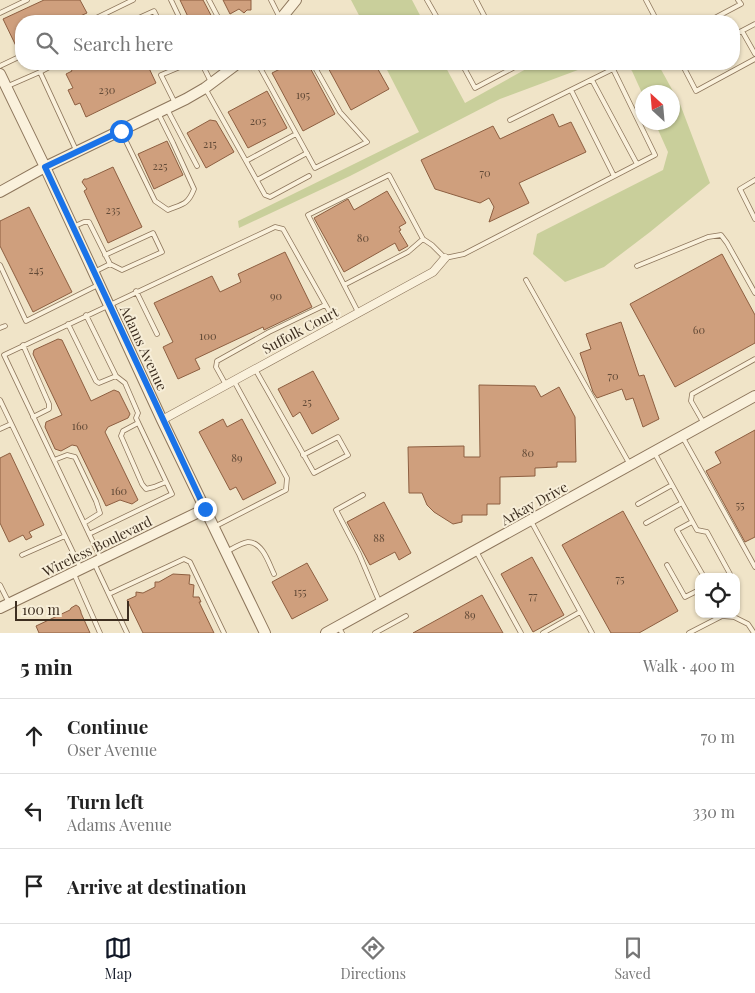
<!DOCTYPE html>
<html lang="en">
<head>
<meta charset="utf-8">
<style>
  :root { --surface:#fff; --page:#f6f6f6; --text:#222; --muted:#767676; --line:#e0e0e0; --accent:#111827 }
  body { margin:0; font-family:"Playfair Display",serif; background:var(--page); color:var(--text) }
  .controls { position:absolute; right:15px; bottom:15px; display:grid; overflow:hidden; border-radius:10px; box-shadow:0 1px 4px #0004 }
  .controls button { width:45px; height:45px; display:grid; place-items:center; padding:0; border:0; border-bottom:1px solid var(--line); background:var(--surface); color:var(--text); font:25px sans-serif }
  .compass { position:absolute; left:635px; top:85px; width:45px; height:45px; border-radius:50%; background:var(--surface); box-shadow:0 1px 4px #0004; rotate:334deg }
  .scale { position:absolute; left:15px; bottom:12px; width:114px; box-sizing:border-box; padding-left:5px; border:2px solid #3d2e20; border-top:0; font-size:14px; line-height:18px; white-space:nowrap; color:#3d2e20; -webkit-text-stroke:4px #f7eed8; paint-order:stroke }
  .stop { position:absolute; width:15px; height:15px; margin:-11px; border:4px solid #1a73e8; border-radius:50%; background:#fff }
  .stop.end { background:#1a73e8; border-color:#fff; box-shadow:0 1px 5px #0008 }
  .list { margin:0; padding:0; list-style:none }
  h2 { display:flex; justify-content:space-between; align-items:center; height:65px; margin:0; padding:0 20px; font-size:21px }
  h2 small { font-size:16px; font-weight:400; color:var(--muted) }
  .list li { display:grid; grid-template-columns:32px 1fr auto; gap:15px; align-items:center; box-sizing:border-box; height:75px; padding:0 20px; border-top:1px solid var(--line) }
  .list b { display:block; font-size:19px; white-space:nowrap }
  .list p { margin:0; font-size:16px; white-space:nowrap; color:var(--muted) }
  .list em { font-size:16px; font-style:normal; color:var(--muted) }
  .icon { flex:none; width:28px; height:28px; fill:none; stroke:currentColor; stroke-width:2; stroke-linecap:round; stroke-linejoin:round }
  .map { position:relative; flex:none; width:755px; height:633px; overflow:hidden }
  .search { position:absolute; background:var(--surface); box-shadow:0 1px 4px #0004; left:15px; right:15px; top:15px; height:55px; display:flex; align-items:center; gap:12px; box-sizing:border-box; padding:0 18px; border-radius:20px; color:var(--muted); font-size:19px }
  .sheet { height:290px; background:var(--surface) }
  nav { display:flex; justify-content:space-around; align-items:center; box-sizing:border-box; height:70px; border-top:1px solid var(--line); background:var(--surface); font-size:14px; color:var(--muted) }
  nav a { display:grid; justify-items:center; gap:2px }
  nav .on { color:var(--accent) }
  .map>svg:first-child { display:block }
  .green { fill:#c9cf9b }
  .building { fill:#cf9f7d; stroke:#8d5f41 }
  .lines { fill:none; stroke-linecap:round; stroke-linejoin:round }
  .service-casing { stroke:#8d765c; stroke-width:5.5 }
  .minor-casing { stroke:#8d765c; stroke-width:9 }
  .tertiary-casing { stroke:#8d765c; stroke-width:12 }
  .service { stroke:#faf1dc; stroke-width:4 }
  .minor { stroke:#faf1dc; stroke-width:8 }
  .tertiary { stroke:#faf1dc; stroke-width:10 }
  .route { stroke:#1a73e8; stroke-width:6 }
  .labels { text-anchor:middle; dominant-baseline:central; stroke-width:4; stroke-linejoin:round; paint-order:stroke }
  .number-label { font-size:11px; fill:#624a37 }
  .street-label { font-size:14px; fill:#3d2e20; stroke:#f7eed8 }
</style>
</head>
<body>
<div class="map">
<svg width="755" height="633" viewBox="0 0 755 633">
  <rect width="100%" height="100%" fill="#f0e4c8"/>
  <path class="green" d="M351 0H412L423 21H362Z
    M384 64H444L465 103 535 64H594L500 99 350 176 239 228 238 221 419 132Z
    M626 64H658L680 104 710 183 650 232 604 267 565 282 533 254 537 234 663 170 668 152 655 123 672 122V92L642 93 632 71Z"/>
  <path class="building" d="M44 0H80L87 13 69 21H21V44L16 46 3 19Z
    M180 0H203L214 21H190Z
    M223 0H251V10H247L244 13 239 9 230 14Z
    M68 64H147L156 83 86 117 80 103 75 105 68 90 73 88 66 74 72 71Z
    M290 64H308L335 114 303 131 272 73Z
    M326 64H375L389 89 351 110Z
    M267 91 287 128 248 148 228 112Z
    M553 114 559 127 571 122 586 152 519 183 529 203 489 222 494 207 489 198 480 203 435 189 421 160 493 126 500 139Z
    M210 120 216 121 234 152 206 168 187 133Z
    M167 141 183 175 154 189 138 154Z
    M113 167 142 227 108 243 84 191 87 189 82 182 84 179H87Z
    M387 191 406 223 399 227 401 230 399 231 408 246 399 251 395 243 344 272 314 218 348 199 354 210Z
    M29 207 72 292 33 312 0 246V221Z
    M285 252 312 307 264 330 263 327 195 359 200 369 178 379 163 347 173 342 154 303 212 276 220 292 241 282 238 274Z
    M722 254 755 315V343L675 387 630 304Z
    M621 322 639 376 644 375 659 419 643 427 633 398 626 400 622 389 597 398 593 392 580 353 591 349 586 334Z
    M58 339 62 340 91 401 114 390 119 392 130 414 128 418 108 427 105 432 138 500 132 504 120 500 106 506 77 446 72 445 61 451 55 449 45 427 46 422 62 415 33 354 34 350Z
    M313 371 339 419 312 434 300 412 293 417 278 389Z
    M479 385 535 386 541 397 559 387 575 417 576 462H557V467L535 468V476L500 477V504H487V515H462V522L453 524 434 512 427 505 422 493H409L408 447 464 446V457H480Z
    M223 419 227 427 242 419 276 483 243 500 236 487 230 490 199 432Z
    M755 430V537L745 542 706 471 721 463 715 452Z
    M10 453 44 525 29 532 32 537 26 540 23 535 9 542 0 523V458Z
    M384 502 411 553 399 560 395 552 370 565 347 522Z
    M623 511 678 611 639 633H611L562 545Z
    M532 557 564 615 533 632 501 574Z
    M307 563 328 600 292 619 272 582Z
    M173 574 190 575 189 584 194 585 193 597H199L201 602H199L214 633H143L127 600 136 596V592L143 593 155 587V582H159Z
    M482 595 503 633H413Z
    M76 605 79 607 81 612V613L90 633H39L36 626 70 610 71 608Z"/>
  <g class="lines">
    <defs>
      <path id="service" d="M171 0 181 21
        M209 0 220 21
        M271 0 280 18
        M427 0 439 21
        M476 0 487 21
        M646 0 657 21
        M0 13 27 0
        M286 13 290 21
        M90 21 133 0
        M132 21 154 11 159 21
        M709 21 741 4 738 0
        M742 31 755 54
        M734 35 755 24
        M202 64 211 82
        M258 64 315 168 367 142 340 112 313 64
        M462 64 475 88 513 68 511 64
        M682 64 696 91 755 59
        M0 66 21 56
        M40 72 55 64
        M592 80 637 164
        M8 86 40 72 76 150
        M205 88 265 195 270 197 309 176
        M571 90 614 176
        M175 103 161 75 180 67 178 64
        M167 109 197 166
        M121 131 155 201 168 210C182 204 188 205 194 189L173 143 158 113
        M246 161 296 134
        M257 180 307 153
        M755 180 740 189 755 219
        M75 226 84 222H89L110 264 94 272
        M105 255 153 233 162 252 122 270 110 264
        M0 265 26 321 98 285
        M637 266 708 237 721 235 727 243 755 293
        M526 280 629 463
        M344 285 408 252 423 239
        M136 291 157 334
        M358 312 308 215 389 175 423 239 432 245 445 258 464 254 655 155 613 69 510 120
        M86 315 116 376 125 383 138 413 136 418 172 494 89 534
        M68 324 96 381 99 383 116 376
        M0 328 5 326
        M23 345 49 404V409L33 417
        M255 369 314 473 348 455 338 437 303 455
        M226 385 216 367 217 361 269 332 325 305
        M0 400 81 569
        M703 422 691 401 692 394 755 359
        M138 423 123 431 121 436 142 484 146 489 154 487 166 482
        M0 429 11 424
        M682 436 755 567
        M654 452 697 530 707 532 730 574 724 577
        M54 460 67 455 75 457 96 501 100 513 84 523
        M363 495 336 510 359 554 379 601
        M638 504 672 485
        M531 521 592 633
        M692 522 677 530 704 577
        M646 523 682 503
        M214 527 286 490 287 478 234 381
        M476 551 521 633
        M226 552C232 549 241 543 248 542 263 542 269 564 274 574
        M22 555 65 536
        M101 559 4 355 275 227 283 229 337 325
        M95 565 127 633
        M667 565 685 597 699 590
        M74 574 100 633
        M0 585 9 603
        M109 594 184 559 190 562 224 633
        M338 626 342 633
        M375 633 406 616
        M543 633 580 612
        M689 633 722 616 734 617 748 624 754 633"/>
      <path id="minor" d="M162 420 433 272 445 258"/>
      <path id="tertiary" d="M279 21 296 0
        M0 74 45 167 162 420 265 633
        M0 192 45 167 186 99 205 88 237 64
        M0 608 205 509
        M326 633 755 396"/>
    </defs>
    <use href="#service" class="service-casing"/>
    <use href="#minor" class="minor-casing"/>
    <use href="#tertiary" class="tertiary-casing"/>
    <use href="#service" class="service"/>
    <use href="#minor" class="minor"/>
    <use href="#tertiary" class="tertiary"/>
  </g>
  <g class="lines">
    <path class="route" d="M121 131 45 167 205 509"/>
  </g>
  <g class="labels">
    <g class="number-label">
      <text x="107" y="89">230</text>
      <text x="303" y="94">195</text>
      <text x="258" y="120">205</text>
      <text x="210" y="143">215</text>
      <text x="160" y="165">225</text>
      <text x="485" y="172">70</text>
      <text x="113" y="209">235</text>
      <text x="363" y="237">80</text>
      <text x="36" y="269">245</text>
      <text x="276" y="295">90</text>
      <text x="699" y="329">60</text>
      <text x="208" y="335">100</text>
      <text x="613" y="375">70</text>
      <text x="307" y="401">25</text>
      <text x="80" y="425">160</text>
      <text x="528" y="452">80</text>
      <text x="237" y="457">89</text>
      <text x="119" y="490">160</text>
      <text x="740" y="504">55</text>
      <text x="379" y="537">88</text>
      <text x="620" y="578">75</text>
      <text x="300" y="591">155</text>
      <text x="533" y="595">77</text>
      <text x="470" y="614">89</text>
    </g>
    <g class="street-label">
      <text transform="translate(300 330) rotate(-28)">Suffolk Court</text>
      <text transform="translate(144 348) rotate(65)">Adams Avenue</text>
      <text transform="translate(534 503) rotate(-29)">Arkay Drive</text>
      <text transform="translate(97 546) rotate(-26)">Wireless Boulevard</text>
    </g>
  </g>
</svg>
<div class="controls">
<button><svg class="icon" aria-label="locate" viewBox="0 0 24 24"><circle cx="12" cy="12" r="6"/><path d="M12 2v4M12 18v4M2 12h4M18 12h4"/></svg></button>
</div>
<svg class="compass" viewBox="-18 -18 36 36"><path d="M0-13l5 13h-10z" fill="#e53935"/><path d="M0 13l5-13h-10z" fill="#767676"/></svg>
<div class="scale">100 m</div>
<div class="stop" style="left:121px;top:131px"></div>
<div class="stop end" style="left:205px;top:509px"></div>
<div class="search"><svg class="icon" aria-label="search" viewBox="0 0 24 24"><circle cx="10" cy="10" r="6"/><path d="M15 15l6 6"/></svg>Search here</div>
</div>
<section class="sheet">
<h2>5 min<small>Walk · 400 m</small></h2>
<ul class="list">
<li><svg class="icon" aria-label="ahead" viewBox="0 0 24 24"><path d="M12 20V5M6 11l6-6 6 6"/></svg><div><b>Continue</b><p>Oser Avenue</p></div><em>70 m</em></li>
<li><svg class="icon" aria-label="left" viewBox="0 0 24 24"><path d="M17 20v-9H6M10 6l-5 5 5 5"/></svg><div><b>Turn left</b><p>Adams Avenue</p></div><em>330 m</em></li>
<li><svg class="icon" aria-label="arrive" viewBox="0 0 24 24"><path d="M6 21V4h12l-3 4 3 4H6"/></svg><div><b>Arrive at destination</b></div></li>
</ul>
</section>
<nav>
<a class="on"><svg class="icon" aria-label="map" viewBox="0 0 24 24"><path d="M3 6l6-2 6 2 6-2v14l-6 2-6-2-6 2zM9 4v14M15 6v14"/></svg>Map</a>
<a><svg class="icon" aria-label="directions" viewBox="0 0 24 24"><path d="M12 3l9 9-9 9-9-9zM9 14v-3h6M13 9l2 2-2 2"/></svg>Directions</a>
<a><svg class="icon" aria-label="saved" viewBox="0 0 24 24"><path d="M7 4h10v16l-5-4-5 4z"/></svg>Saved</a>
</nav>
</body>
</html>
